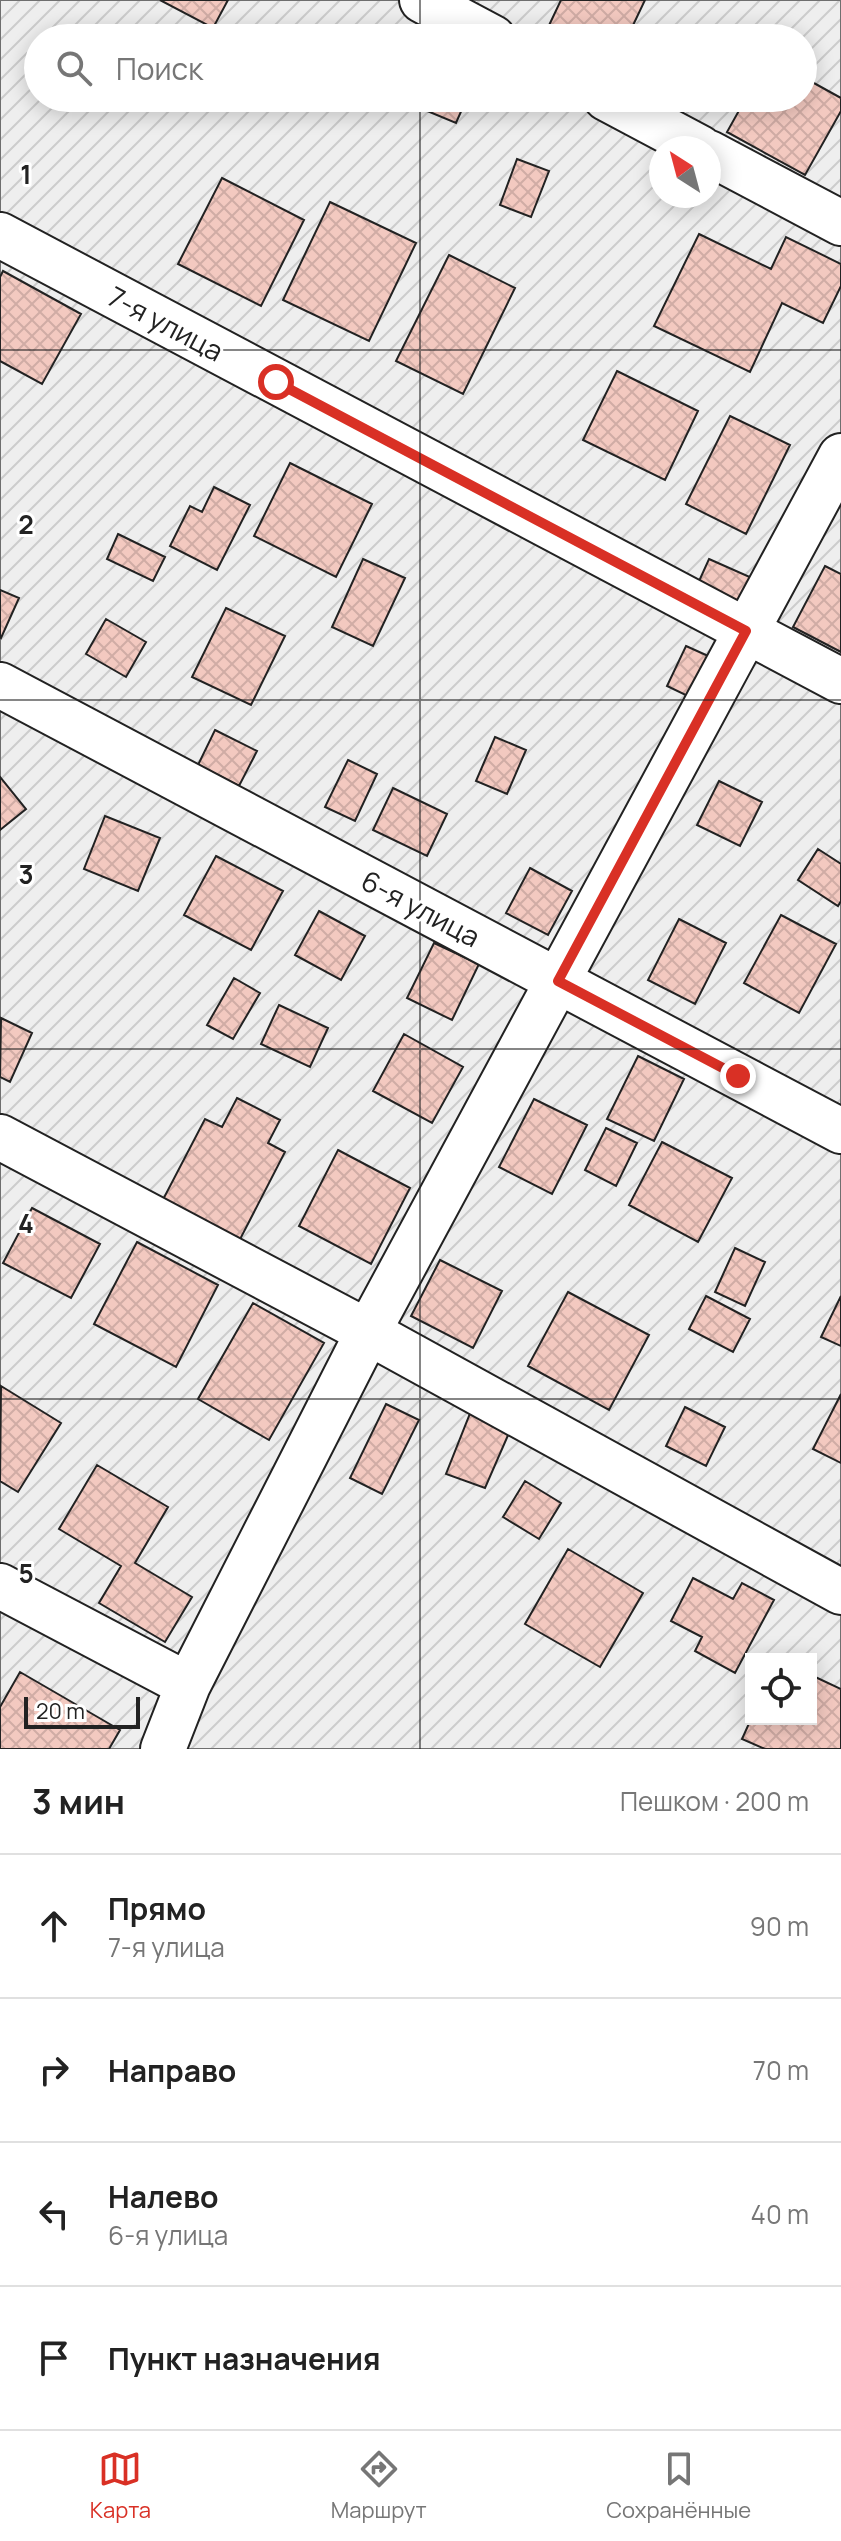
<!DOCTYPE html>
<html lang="ru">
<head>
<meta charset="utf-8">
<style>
  :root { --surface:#fff; --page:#f6f6f6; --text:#222; --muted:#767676; --line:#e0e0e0; --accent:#d93025 }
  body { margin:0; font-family:Manrope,sans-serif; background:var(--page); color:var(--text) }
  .controls { position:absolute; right:24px; bottom:24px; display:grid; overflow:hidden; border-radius:0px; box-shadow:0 4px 20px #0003 }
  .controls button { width:72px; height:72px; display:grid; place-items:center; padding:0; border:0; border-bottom:2px solid var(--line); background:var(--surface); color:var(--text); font:40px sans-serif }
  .compass { position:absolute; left:649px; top:136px; width:72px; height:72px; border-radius:50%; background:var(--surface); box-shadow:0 4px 20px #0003; rotate:324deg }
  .scale { position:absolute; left:24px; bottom:20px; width:116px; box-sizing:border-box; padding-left:8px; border:4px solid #222; border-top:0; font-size:22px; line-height:28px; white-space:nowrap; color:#222; -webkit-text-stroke:6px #fff; paint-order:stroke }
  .stop { position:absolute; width:24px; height:24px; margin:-18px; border:6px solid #d93025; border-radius:50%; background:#fff }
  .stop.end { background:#d93025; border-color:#fff; box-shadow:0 2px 8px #0008 }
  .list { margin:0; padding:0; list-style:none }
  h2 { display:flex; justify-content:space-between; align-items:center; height:104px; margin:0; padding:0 32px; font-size:34px }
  h2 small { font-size:26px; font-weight:400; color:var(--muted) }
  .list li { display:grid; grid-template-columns:52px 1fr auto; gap:24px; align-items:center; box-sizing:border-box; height:144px; padding:0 32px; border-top:2px solid var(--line) }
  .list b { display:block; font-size:30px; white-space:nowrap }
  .list p { margin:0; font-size:26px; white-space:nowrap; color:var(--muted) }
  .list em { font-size:26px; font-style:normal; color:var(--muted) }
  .icon { flex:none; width:44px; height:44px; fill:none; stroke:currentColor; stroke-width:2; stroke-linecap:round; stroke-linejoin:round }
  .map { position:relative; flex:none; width:841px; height:1749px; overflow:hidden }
  .search { position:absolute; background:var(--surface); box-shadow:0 4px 20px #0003; left:24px; right:24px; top:24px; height:88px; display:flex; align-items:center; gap:20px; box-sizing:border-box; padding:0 28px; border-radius:44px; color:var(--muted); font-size:30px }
  .sheet { height:680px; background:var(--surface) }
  nav { display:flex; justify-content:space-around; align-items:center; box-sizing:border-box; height:112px; border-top:2px solid var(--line); background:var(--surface); font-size:22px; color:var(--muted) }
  nav a { display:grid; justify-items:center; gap:4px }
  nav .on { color:var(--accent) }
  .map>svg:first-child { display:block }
  .garden { fill:url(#garden-furrows); stroke:#6f6f6f; stroke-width:2; fill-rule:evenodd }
  .building { fill:url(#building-cross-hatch); stroke:#222; stroke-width:2 }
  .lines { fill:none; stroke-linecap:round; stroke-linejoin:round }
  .minor-casing { stroke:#222; stroke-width:48 }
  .minor { stroke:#fff; stroke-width:44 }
  .route { stroke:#d93025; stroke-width:10 }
  .grid { fill:none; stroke:#222; stroke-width:2; stroke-opacity:0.55 }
  .labels { text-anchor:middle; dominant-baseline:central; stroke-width:6; stroke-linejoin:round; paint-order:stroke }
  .street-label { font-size:28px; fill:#222; stroke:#fff }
  .grid-label { font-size:26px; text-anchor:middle; font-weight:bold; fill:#222; stroke:#fff; stroke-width:6; stroke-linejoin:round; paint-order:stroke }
</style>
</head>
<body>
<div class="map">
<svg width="841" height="1749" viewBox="0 0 841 1749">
  <defs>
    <pattern id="garden-furrows" width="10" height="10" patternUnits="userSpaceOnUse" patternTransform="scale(2)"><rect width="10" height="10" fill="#eee"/><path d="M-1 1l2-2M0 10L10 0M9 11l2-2" fill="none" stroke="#ccc"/></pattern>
    <pattern id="building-cross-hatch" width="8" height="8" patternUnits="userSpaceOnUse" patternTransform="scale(2)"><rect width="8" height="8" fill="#f3c9c0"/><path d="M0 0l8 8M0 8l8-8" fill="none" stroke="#d0aca5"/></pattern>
  </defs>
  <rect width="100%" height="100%" fill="#fff"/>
  <path class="garden" d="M0 0H841V1749H0ZM38 38H803V98H38ZM661 148H709V196H661ZM751 1659H811V1719H751Z"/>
  <path class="building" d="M160 0H228L213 28Z
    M561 0H645L627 38H543Z
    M393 29 414 38H389Z
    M803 77 841 98V111L805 175 727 132 746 98H803Z
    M396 98H467L456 123Z
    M517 159 549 171 531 217 500 205Z
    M222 178 304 220 261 306 178 264Z
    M330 202 416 243 369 341 283 300Z
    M699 234 771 269 786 237 841 264V286L823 323 782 303 750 372 654 326Z
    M449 255 515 288 463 394 396 361Z
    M3 271 81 314 42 384 0 361V277Z
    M617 371 698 411 665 480 583 440Z
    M730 416 790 445 746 534 686 504Z
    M290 463 372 504 336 577 254 536Z
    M214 487 250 505 217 570 170 546 190 506 202 512Z
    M118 534 165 557 153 581 107 559Z
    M363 559 405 578 373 646 332 627Z
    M709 559 752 578 738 610 695 590Z
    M825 566 841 574V652L793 627Z
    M0 590 19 598 1 638 0 637Z
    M226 608 285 636 251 705 192 677Z
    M106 619 146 642 126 677 86 654Z
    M686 646 715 659 696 700 667 686Z
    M215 730 257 751 239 786 198 765Z
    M495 737 526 750 507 794 476 781Z
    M348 760 377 774 355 821 325 807Z
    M0 777 26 809 0 830Z
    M719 781 762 802 740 846 697 825Z
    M393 788 447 814 427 856 373 830Z
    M105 816 160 838 138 891 84 869Z
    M818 849 841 864V901L838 906 798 880Z
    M216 856 283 891 251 950 184 915Z
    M530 868 572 891 548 935 506 913Z
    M319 911 365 936 341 980 295 955Z
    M781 915 836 944 799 1013 744 983Z
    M679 919 726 943 695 1004 648 980Z
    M434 943 479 964 452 1020 407 998Z
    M234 978 260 993 233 1039 207 1025Z
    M279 1005 328 1028 310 1067 261 1044Z
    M1 1018 32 1033 10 1082 0 1077Z
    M404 1034 463 1067 432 1123 373 1091Z
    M638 1056 684 1079 654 1141 607 1119Z
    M237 1098 280 1120 268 1143 285 1152 234 1251 157 1211 205 1119 222 1127Z
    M534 1099 587 1125 552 1194 499 1167Z
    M606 1128 637 1143 616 1186 585 1170Z
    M662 1142 732 1178 698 1242 629 1205Z
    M338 1150 410 1188 371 1264 299 1226Z
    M32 1208 100 1244 71 1298 3 1263Z
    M137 1242 218 1285 176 1367 94 1324Z
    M735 1248 765 1262 745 1306 715 1292Z
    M440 1260 502 1291 473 1348 411 1316Z
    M568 1292 649 1335 609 1410 528 1366Z
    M706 1296 750 1319 733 1352 689 1329Z
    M841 1296V1346L821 1337Z
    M253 1303 324 1343 269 1440 198 1399Z
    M1 1386 61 1423 18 1492 0 1481Z
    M841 1394V1463L813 1449Z
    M386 1404 419 1420 382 1494 350 1478Z
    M685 1407 725 1427 706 1466 666 1446Z
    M471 1411 509 1433 485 1488 446 1474Z
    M97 1465 168 1507 135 1563 192 1597 165 1642 99 1603 121 1566 59 1529Z
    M525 1481 561 1503 539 1539 503 1517Z
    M568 1549 643 1593 600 1667 525 1624Z
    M693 1578 733 1599 742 1583 774 1600 735 1673 695 1651 702 1637 671 1621Z
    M20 1672 120 1730 109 1749H0V1707Z
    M811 1675 841 1689V1749H765L742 1739 751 1719H811Z"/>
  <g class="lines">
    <defs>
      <path id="minor" d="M422 0 493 38
        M606 98 700 148
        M709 153 841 223
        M0 235 841 681
        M0 685 841 1131
        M0 1137 368 1332 841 1592
        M0 1586 188 1685
        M163 1749 188 1685 368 1332 841 456"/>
    </defs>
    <use href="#minor" class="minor-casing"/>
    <use href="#minor" class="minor"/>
  </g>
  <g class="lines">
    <path class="route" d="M276 382 746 631 558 981 738 1076"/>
  </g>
  <path class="grid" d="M420 0V38M420 98V1749M0 350H841M0 700H841M0 1049H841M0 1399H841"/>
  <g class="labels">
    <g class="street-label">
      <text transform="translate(166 323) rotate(28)">7-я улица</text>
      <text transform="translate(421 908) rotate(28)">6-я улица</text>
    </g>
  </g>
  <g class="grid-label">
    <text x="26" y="184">1</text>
    <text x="26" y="534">2</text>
    <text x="26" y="884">3</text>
    <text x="26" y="1233">4</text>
    <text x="26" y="1583">5</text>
  </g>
</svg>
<div class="controls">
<button><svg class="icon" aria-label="locate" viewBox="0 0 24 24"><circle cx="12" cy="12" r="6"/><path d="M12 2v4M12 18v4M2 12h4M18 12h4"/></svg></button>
</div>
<svg class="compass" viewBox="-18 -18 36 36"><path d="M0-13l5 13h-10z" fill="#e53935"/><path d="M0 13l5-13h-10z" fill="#767676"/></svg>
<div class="scale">20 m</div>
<div class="stop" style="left:276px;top:382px"></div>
<div class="stop end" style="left:738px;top:1076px"></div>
<div class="search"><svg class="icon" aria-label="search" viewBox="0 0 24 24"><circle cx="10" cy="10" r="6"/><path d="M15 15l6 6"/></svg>Поиск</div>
</div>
<section class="sheet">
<h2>3 мин<small>Пешком · 200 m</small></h2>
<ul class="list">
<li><svg class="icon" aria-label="ahead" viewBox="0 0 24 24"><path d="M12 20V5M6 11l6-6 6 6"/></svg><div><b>Прямо</b><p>7-я улица</p></div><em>90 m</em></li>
<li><svg class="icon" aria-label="right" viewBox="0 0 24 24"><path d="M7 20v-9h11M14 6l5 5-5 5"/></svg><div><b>Направо</b></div><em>70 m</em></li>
<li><svg class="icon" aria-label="left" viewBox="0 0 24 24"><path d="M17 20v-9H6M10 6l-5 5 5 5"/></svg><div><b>Налево</b><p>6-я улица</p></div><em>40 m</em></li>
<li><svg class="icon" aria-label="arrive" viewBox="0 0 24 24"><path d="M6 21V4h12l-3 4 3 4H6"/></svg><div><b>Пункт назначения</b></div></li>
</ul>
</section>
<nav>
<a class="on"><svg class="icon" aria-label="map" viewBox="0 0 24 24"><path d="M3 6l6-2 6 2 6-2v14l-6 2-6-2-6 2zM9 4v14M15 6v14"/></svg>Карта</a>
<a><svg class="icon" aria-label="directions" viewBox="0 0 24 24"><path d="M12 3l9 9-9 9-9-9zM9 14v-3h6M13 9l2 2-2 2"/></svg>Маршрут</a>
<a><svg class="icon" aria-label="saved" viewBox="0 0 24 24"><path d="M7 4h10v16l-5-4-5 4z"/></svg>Сохранённые</a>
</nav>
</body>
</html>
